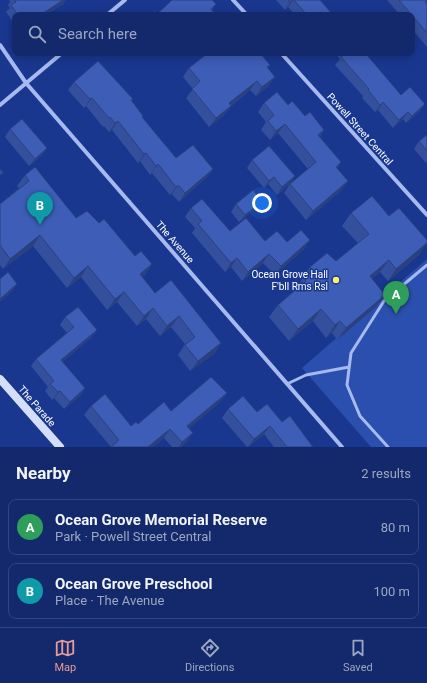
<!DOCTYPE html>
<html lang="en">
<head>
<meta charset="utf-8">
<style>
  :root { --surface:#13296b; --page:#203573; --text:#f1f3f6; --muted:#9da6c1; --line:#32457e; --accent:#e69b98 }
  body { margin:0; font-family:Roboto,sans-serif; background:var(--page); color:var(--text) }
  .you { position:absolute; left:262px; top:203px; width:14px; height:14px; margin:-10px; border:3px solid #fff; border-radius:50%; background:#1a73e8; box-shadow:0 0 0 6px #1a73e833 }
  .badge { display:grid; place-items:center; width:26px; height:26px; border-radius:50%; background:var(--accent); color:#fff; font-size:13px; font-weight:700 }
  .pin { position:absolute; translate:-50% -33px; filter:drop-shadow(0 1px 2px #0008) }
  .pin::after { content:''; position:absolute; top:21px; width:14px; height:12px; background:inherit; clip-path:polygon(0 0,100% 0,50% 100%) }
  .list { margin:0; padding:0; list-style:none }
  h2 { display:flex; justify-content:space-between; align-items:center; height:52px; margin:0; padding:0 16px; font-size:17px }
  h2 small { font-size:13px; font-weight:400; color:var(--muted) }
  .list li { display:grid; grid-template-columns:26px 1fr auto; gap:12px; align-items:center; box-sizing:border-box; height:56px; margin:0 8px 8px; padding:0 8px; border:1px solid var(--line); border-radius:8px }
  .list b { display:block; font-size:15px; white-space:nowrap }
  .list p { margin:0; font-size:13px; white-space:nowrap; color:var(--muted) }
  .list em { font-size:13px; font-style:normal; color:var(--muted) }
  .icon { flex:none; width:22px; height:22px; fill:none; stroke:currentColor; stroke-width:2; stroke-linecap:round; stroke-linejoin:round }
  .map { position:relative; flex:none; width:427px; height:447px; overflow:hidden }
  .search { position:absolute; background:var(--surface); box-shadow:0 2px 10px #0003; left:12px; right:12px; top:12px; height:44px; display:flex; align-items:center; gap:10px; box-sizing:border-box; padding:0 14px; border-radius:8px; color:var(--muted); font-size:15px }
  .sheet { height:180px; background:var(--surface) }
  nav { display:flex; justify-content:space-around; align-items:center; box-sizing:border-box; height:56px; border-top:1px solid var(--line); background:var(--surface); font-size:11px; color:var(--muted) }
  nav a { display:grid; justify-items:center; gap:2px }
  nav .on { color:var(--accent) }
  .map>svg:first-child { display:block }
  .green { fill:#2b4fae }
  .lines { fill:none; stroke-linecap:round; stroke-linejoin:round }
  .lane { stroke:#a6baef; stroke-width:3 }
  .street { stroke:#a6baef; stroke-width:4 }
  .secondary { stroke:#d4ddfa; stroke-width:8 }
  .wall { fill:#34509d }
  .shaded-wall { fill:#2b417f }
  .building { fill:#3d5db6; stroke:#2b417f }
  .poi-dot { fill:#ffef64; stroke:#19378f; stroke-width:1.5 }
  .labels { text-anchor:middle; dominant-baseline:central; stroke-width:3; stroke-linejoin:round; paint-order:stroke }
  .street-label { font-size:10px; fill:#fff; stroke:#19378f }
  .poi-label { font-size:10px; fill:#fff; stroke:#19378f; text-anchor:end }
</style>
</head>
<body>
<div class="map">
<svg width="427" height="447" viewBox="0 0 427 447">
  <rect width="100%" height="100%" fill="#19378f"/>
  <path class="green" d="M427 259V447H371L302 368Z"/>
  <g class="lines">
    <path class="lane" d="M287 384 306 375 349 367
      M388 447 360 416 347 385 351 353 384 301 427 265"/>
    <path class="street" d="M233 0 247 15
      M107 15 125 0
      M0 45 26 83 342 447
      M281 53 427 215
      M0 105 62 53"/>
    <path class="secondary" d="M0 379 60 447"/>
  </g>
  <path class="wall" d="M9 0H66L63 4 46 15H15V25L6 12 10 8 8 5 10 2Z
    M276 0H320L333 15H295L288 7 285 10Z
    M387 0H427V47L412 29V15H400Z
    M216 4 212 10 216 15H151Z
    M205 53H260L270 65 268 68 269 86 256 96 250 90 231 106 224 115 209 127 186 98 193 89 183 77 189 68 206 54Z
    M335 53H370L367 55 401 95 425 104 419 112 406 123 403 119 393 128 378 110 375 112 362 98 363 96 335 65 340 59Z
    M74 82 131 101 142 117 176 158 213 169 207 177 179 202 172 194 170 195 152 173 150 175 140 161 138 163 112 130 109 132 104 126 103 127 86 106 84 108 68 90Z
    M264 103 288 105 324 130 320 137 341 162 337 168 342 190 306 220 284 193 290 184 308 169 278 133 270 140 261 130 266 122 258 112Z
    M10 129 47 148 42 155 29 166 5 137Z
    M427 135V162L426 163 414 149 419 141Z
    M252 160 290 184 277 195 268 184 264 188 247 168Z
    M25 175 76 218 99 223 135 256 152 264 145 275 142 277 155 293 221 343 214 354 190 371 178 355 185 344 171 327 160 336 146 319 137 326 117 302 107 310 81 277 67 288 33 246 3 269 0 265V204L19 188 17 186Z
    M262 201 256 208 239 222 231 212 236 204Z
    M191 208 230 231 265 241 287 242 310 240 304 249 275 275 263 263 242 281 231 267 225 272 192 233 195 228 185 217Z
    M351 213 420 254 388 281 380 272 372 279 376 307 337 340 332 333 326 338 313 321 289 341 269 317 278 305 295 290 310 267 336 261 358 243 342 226Z
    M65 317 97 330 92 337 62 362 85 388 80 396 64 409 54 398 52 400 45 391 48 387 31 366 36 359 67 333 60 325Z
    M227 393 220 402 189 428 187 442 181 447H172L164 438 153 447H111L84 415 91 406 131 426 138 424 171 411Z
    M228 409 257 412 282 422 313 447H274L264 434 248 447H247L222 418Z"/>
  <path class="shaded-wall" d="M63 0H66L63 4 46 15H41Z
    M293 0 288 7 285 10 290 2Z
    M275 77 269 86 256 96 262 87Z
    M257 81 250 90 222 112 229 103Z
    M92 98 86 106 84 108 90 99Z
    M383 102 378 110 375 112 380 105Z
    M425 104 419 112 406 123 412 116Z
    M231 106 224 115 209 127 216 118Z
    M408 112 403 119 393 128 399 120Z
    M118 121 112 130 109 132 115 123Z
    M285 124 278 133 270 140 276 131Z
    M324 130 318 139V135Z
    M47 148 42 155 29 166 35 159Z
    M146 153 140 161 138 163 144 154Z
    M158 164 152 173 150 175 156 166Z
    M213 169 207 177 179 202 185 193Z
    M295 176 290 184 277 195 282 187Z
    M274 177 268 184 264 188 269 181Z
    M348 181 342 190 306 220 313 211Z
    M178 185 172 194 170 195 176 187Z
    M262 201 256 208 239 222 245 215Z
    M40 235 33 246 3 269 10 259Z
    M310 240 304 249 275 275 281 266Z
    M427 243 420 254 388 281 396 269Z
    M269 254 263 263 242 281 248 272Z
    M237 258 231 267 225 272 231 263Z
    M389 260 380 272 361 289 370 276Z
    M152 264 145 275 133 284 140 274Z
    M88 266 81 277 67 288 74 278Z
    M17 284 12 292 0 302V299Z
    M124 292 117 302 107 310 115 299Z
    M385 295 376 307 337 340 346 328Z
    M153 308 146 319 137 326 144 316Z
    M321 309 313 321 289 341 298 329Z
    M179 316 171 327 160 336 167 326Z
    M340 321 332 333 326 338 335 325Z
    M97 330 92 337 55 368 61 360Z
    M221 343 214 354 190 371 198 361Z
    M85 388 80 396 64 409 70 402Z
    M60 391 54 398 52 400 58 392Z
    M227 393 220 402 181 435 187 426Z
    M270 426 264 434 248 447 254 439Z
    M170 429 164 438 153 447H148Z
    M193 433 187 442 181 447H179L182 442Z"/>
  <path class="building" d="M15 0H63L42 14V15H18L11 5 16 2Z
    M172 0H212L216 4 211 9 216 15H188L185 12 182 15H151L155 11 157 14Z
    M288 0H293L290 2Z
    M294 0H320L333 15H307Z
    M399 0H427V1L425 2 427 5V33Z
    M208 53H260L270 65 267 67 275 77 262 87 257 81 229 103 231 106 216 118 192 89 200 81 189 68Z
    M346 53H367L366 54 401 95 410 87 425 104 412 116 408 112 399 120 383 102 380 105 368 90 369 89 341 57Z
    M98 61 133 99 131 100 143 116 142 117 176 158 193 145 213 169 185 193 178 185 176 187 158 164 156 166 146 153 144 154 118 121 115 123 110 117 109 118 92 98 90 99 74 82Z
    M277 92 288 105 292 101 305 116 310 112 324 130 318 135 341 162 336 167 348 181 313 211 290 184 316 162 285 124 276 131 268 121 274 115 264 103Z
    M22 119 47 148 35 159 10 129Z
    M427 135V151L419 141Z
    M269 146 295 176 282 187 274 177 269 181 252 160Z
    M35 167 76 218 87 211 99 223 104 219 135 256 141 251 152 264 140 274 155 293 171 280 221 343 198 361 185 345 195 337 179 316 167 326 153 308 144 316 124 292 115 299 88 266 74 278 40 235 10 259 0 245V204L29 181 25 175Z
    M0 169 3 173 0 175Z
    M253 190 262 201 245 215 236 204Z
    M372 196 389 216 399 208 427 240V243L396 269 389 260 370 276 385 295 346 328 340 321 335 325 321 309 298 329 278 305 306 281 303 278 313 271 310 267 327 253 336 261 369 234 351 213Z
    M202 199 230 231 246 218 265 241 277 231 287 242 301 230 310 240 281 266 269 254 248 272 237 258 231 263 198 224 202 221 191 208Z
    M8 272 17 284 0 299V279Z
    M78 307 97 330 61 360 85 388 70 402 60 391 58 392 50 384 54 381 36 359 74 327 65 317Z
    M211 377 227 393 187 426 193 433 182 442 170 429 148 447H111L119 440 91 406 105 394 131 426 136 422 138 424 164 402 171 411Z
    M243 396 257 412 267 404 282 422 290 416 313 447H287L270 426 254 439 228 409Z"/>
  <circle class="poi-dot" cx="336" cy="280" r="4"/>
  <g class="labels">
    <g class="street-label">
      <text transform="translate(360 129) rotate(48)">Powell Street Central</text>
      <text transform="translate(175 242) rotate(49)">The Avenue</text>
      <text transform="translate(37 406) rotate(49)">The Parade</text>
    </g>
    <g class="poi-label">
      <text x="328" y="274">Ocean Grove Hall<tspan x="328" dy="12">F'bll Rms Rsl</tspan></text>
    </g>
  </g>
</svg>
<div class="you"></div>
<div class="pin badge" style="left:396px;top:314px;background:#2e9e5b">A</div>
<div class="pin badge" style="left:40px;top:225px;background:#0f9aa8">B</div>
<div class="search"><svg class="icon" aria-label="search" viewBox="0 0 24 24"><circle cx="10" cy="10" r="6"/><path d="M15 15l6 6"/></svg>Search here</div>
</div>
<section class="sheet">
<h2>Nearby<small>2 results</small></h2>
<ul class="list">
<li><span class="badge" style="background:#2e9e5b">A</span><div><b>Ocean Grove Memorial Reserve</b><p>Park · Powell Street Central</p></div><em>80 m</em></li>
<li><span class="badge" style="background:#0f9aa8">B</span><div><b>Ocean Grove Preschool</b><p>Place · The Avenue</p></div><em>100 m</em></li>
</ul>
</section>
<nav>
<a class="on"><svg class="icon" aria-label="map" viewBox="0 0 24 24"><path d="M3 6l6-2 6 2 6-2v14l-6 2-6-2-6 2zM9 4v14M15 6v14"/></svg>Map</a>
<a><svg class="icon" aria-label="directions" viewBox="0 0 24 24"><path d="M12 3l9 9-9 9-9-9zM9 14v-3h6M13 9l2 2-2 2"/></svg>Directions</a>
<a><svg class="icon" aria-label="saved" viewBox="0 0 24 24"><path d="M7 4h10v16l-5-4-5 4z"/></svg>Saved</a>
</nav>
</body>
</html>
